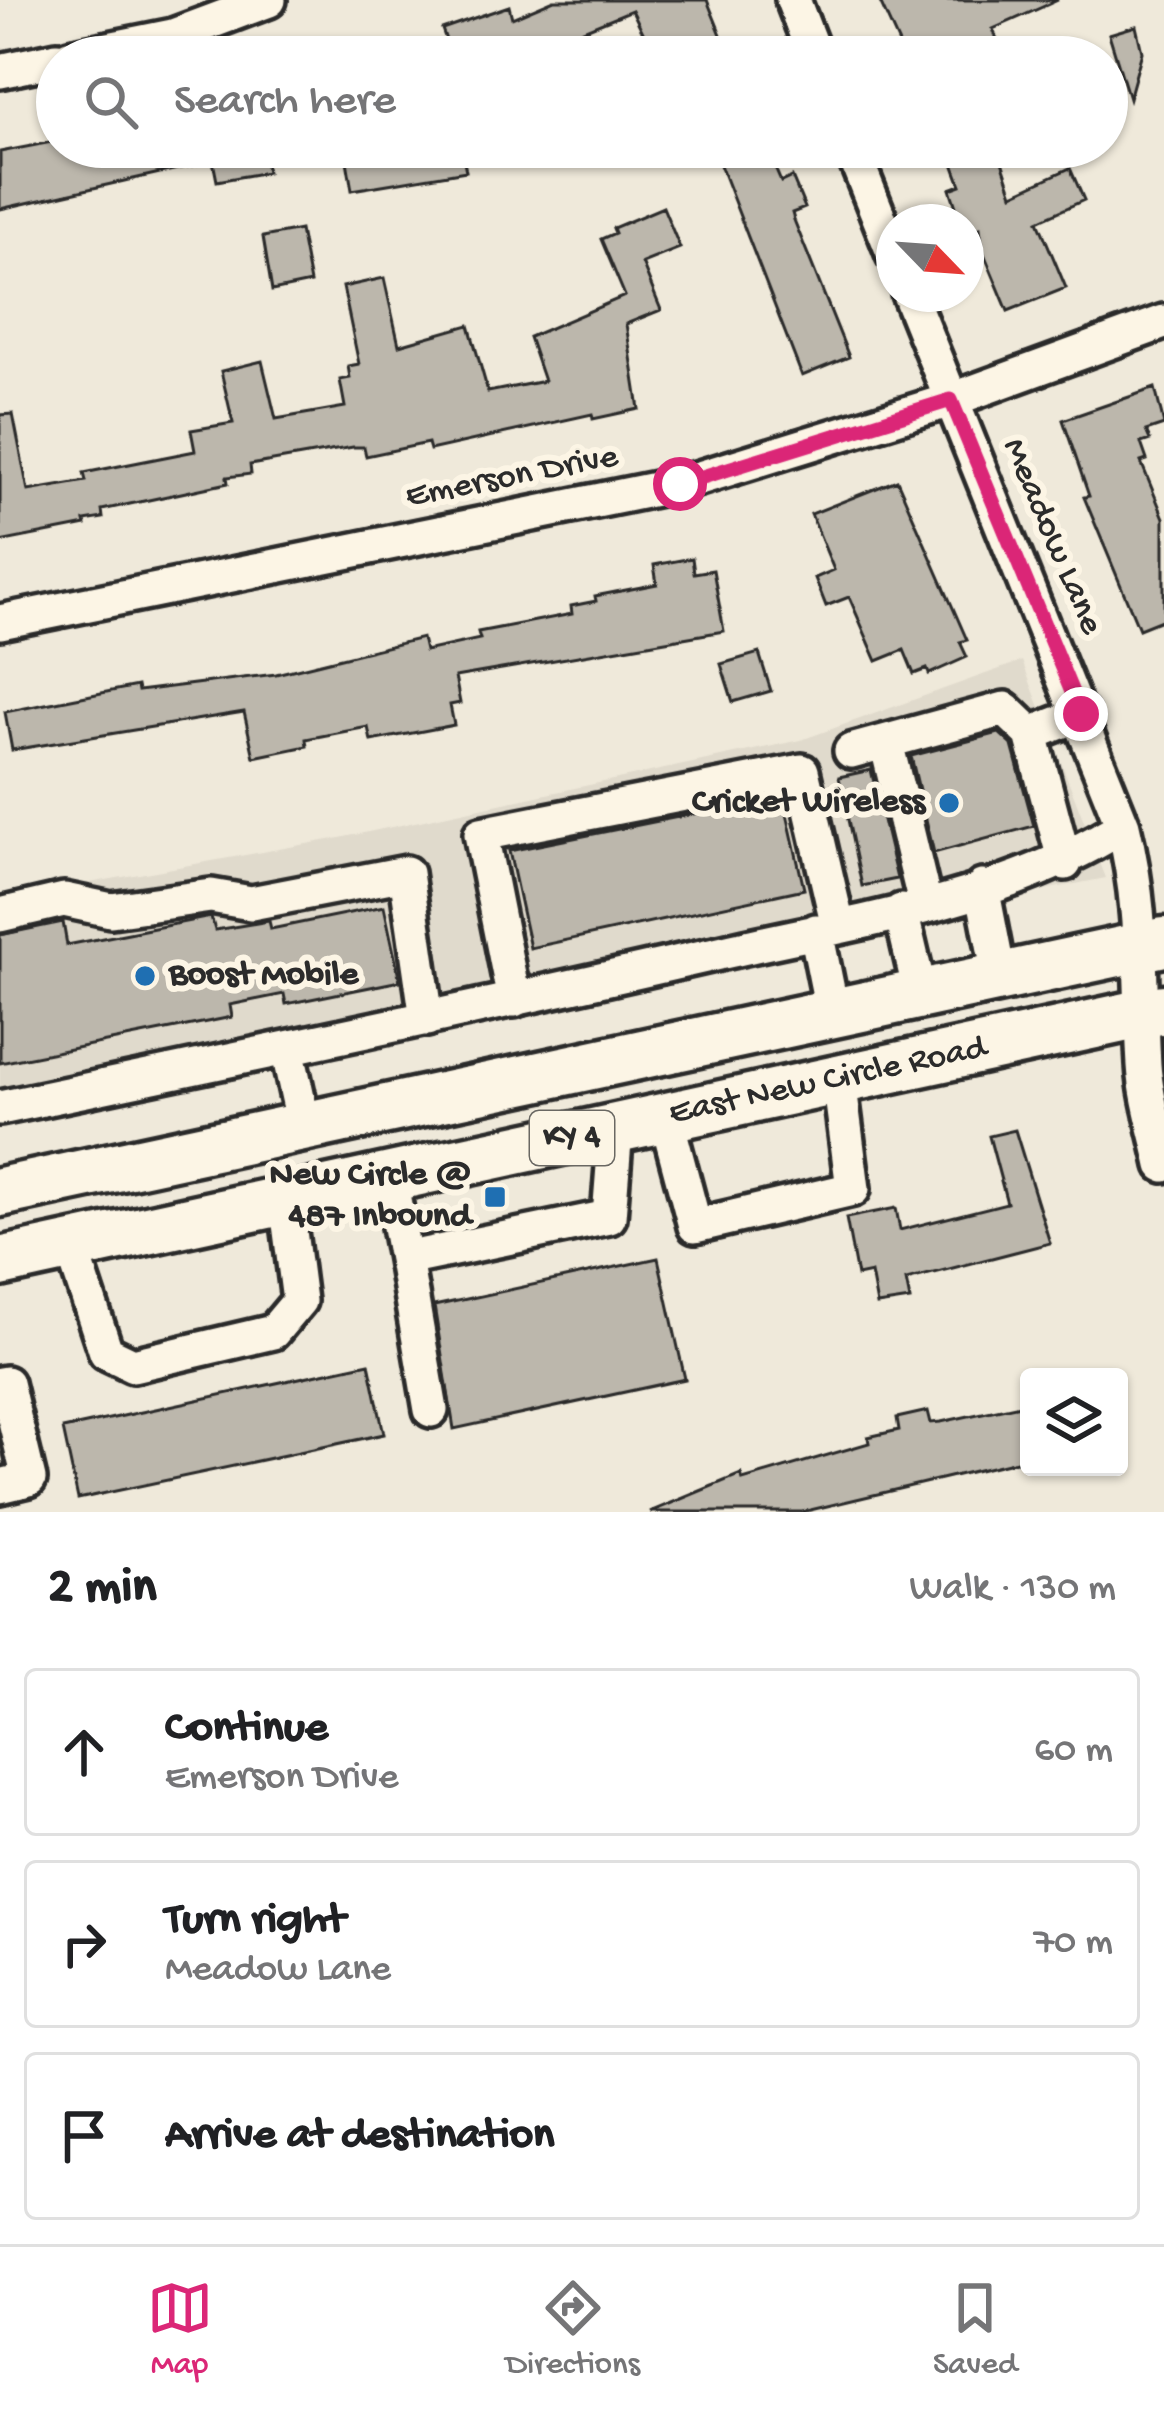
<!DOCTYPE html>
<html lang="en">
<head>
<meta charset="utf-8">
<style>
  :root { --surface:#fff; --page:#f6f6f6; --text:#202124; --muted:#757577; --line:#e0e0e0; --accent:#db2777 }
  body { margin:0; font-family:"Gochi Hand",sans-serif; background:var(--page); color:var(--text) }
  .controls { position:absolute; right:36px; bottom:36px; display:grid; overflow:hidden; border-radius:12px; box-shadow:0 3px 9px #0004 }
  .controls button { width:108px; height:108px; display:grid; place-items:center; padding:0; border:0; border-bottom:3px solid var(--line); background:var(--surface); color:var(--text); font:60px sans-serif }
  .compass { position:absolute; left:876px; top:204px; width:108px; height:108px; border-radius:50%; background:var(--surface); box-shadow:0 3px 9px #0004; rotate:115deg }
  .stop { position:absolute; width:36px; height:36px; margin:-27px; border:9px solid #db2777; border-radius:50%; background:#fff }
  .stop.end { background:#db2777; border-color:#fff; box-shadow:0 3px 12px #0008 }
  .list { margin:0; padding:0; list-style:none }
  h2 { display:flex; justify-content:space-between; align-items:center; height:156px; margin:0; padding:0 48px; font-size:51px }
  h2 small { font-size:39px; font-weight:400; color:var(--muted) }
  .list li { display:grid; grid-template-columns:78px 1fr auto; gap:36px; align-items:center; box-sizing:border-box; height:168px; margin:0 24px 24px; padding:0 24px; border:3px solid var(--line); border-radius:12px }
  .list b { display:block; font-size:45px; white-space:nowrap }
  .list p { margin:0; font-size:39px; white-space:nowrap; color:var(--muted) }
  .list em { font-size:39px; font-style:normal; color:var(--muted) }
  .icon { flex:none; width:66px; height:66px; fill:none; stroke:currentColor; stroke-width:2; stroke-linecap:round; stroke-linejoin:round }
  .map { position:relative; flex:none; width:1164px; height:1512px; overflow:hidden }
  .search { position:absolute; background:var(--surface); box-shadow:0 3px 9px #0004; left:36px; right:36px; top:36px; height:132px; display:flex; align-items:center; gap:30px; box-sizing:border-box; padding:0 42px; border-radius:66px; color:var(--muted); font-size:45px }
  .sheet { height:732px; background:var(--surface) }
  nav { display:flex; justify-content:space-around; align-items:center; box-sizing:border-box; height:168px; border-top:3px solid var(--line); background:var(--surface); font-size:33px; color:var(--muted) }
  nav a { display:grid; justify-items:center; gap:6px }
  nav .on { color:var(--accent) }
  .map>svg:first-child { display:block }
  .built { fill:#e0dacc }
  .building { fill:#bcb7ac; stroke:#2b2b2b; stroke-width:3 }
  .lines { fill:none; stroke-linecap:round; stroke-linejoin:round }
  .minor-casing { stroke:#2b2b2b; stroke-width:42 }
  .highway-casing { stroke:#2b2b2b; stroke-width:57 }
  .minor { stroke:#fcf5e5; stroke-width:33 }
  .highway { stroke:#fcf5e5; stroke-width:48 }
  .route { stroke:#db2777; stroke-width:15 }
  .poi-dot { fill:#1f6fb2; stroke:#fcf5e5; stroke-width:4.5 }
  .labels { text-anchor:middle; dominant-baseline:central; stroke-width:12; stroke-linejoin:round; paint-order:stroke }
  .shield { fill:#fcf5e5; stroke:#6a6863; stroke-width:3 }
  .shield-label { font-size:33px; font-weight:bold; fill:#2b2b2b }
  .street-label { font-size:36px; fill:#2b2b2b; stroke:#fcf5e5 }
  .poi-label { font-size:36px; font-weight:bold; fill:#2b2b2b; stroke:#fcf5e5; text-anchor:end }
</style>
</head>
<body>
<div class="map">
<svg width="1164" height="1512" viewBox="0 0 1164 1512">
  <rect width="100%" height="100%" fill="#efe9da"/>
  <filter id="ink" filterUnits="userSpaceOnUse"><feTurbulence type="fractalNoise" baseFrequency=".00833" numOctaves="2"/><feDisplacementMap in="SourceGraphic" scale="24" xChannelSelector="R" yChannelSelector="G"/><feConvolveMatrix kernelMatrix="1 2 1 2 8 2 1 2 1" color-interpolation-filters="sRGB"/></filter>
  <g filter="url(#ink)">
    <path class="built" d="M1022 661 1106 878 250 1044 0 1099V899L340 838 801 740Z"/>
    <path class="building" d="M554 0H707L730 57H655L632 10 556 41 563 57H452L442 29 509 6 512 18Z
      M879 0H1058L993 29 1004 57H905Z
      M1136 26 1142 52 1129 99 1109 34Z
      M57 141V147H263L267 172 217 181 213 161 0 209V152Z
      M388 147H461L466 171 352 190 346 155Z
      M713 147H766L781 182 792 177 805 208 792 213 794 220 849 357 802 376Z
      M947 147H997L1013 194 1070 168 1084 200 1038 221 1066 288 1008 311 983 251 980 228 966 233V222H961L950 189 961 185Z
      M663 207 680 248 642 263 661 310 626 324 639 409 593 419 592 414 430 450 428 443 366 456 364 447H353L250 465 251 474 227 477 228 483 102 510 103 518 85 521 86 525 0 542V415L13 414 28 491 86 481 84 473 195 451 191 430 233 423 221 371 262 361 276 419 345 407 340 380 350 378 348 366 359 364 343 287 384 278 399 345 469 325 488 392 544 381 529 337 625 296 601 239 615 233 613 228Z
      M300 230 310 283 272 291 263 237Z
      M1155 388 1164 425 1146 431 1150 440 1141 443 1147 460 1141 462 1164 518V619L1139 629 1084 497 1089 496 1063 420Z
      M897 480 967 640 960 642 967 657 929 674 927 669 914 674 904 650 877 661 849 597 826 606 815 578 834 570 811 514Z
      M692 558 694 573 713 570 724 631 455 677 460 703 450 705 454 725 371 741 368 727 306 739 307 746 254 757 244 712 12 750 5 712 137 686 138 691 276 674 422 638 425 651 480 639 478 632 572 614 571 606 596 601 595 596 657 584 654 565Z
      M759 653 771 691 733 702 721 664Z
      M999 733 1012 745 1034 826 934 853 911 756Z
      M871 770 897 879 862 886 839 777Z
      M783 796 804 889 530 948 509 851Z
      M384 906 400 981 286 1004 284 994 230 1005 232 1017 0 1063V935L63 922 67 945 211 917 215 930 269 921 271 929Z
      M1015 1130 1050 1243 906 1280 910 1300 877 1305 871 1273 857 1276 846 1218 896 1208 900 1230 1007 1203 989 1136Z
      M658 1258 685 1379 454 1429 434 1306Z
      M369 1363 384 1434 78 1499 63 1429Z
      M1029 1403V1458L802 1512H650L741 1474 743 1480 869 1443 868 1437 899 1430 897 1418 928 1411 931 1423 941 1422Z"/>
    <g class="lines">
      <defs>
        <path id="minor" d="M793 0 815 57
          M69 57 173 36 269 0
          M0 71 57 59
          M851 147 894 255
          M909 294 1123 826C1144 910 1139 980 1144 1065 1146 1098 1157 1132 1164 1165
          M0 622 680 484 951 400 1164 322
          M886 742 925 904
          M851 751 1005 709 1031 734
          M1065 863 1031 734 1081 714
          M982 887 999 975
          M901 911 920 992
          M0 915 64 900 111 910 211 896 251 903 406 873 427 1019
          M816 931 832 1010
          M514 1000 481 834 802 771 838 926
          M287 1048 304 1126
          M0 1108C240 1058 480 1008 719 953 854 922 1005 901 1123 826
          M666 1117 695 1226 853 1189 839 1079
          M390 1178 405 1259 609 1217 616 1128
          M71 1246 106 1352 133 1365 273 1332 299 1301 286 1200
          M405 1259 431 1410
          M0 1384 6 1383 29 1479 0 1486"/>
        <path id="highway" d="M0 1192 1164 942
          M0 1262 1164 1009"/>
      </defs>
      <use href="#minor" class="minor-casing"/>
      <use href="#highway" class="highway-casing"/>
      <use href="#minor" class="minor"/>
      <use href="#highway" class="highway"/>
    </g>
  </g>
  <g class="lines" filter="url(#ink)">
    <path class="route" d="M680 484 951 400 1081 714"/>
  </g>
  <g class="poi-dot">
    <circle cx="949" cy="803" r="12"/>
    <circle cx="145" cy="976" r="12"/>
    <rect x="483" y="1185" width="24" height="24" rx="6"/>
  </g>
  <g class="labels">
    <rect class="shield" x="530" y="1111" width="84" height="54" rx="9"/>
    <g class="shield-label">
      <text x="572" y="1138">KY 4</text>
    </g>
    <g class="street-label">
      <text transform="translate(512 478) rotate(-11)">Emerson Drive</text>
      <text transform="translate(1051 537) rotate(67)">Meadow Lane</text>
      <text transform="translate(828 1082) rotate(-12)">East New Circle Road</text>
    </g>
    <g class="poi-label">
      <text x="925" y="803">Cricket Wireless</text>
      <text x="169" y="976" text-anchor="start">Boost Mobile</text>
      <text x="471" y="1176">New Circle @<tspan x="471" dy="41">487 Inbound</tspan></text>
    </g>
  </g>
</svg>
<div class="controls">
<button><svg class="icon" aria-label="layers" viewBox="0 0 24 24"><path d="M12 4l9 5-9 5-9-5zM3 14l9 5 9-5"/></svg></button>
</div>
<svg class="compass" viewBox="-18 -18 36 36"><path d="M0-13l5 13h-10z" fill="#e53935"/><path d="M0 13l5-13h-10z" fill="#757577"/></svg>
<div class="stop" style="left:680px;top:484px"></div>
<div class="stop end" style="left:1081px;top:714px"></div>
<div class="search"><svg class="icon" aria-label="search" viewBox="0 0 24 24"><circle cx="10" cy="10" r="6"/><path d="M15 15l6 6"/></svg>Search here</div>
</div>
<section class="sheet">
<h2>2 min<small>Walk · 130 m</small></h2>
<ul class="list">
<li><svg class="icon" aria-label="ahead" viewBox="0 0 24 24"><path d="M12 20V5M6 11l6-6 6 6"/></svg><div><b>Continue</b><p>Emerson Drive</p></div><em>60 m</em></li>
<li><svg class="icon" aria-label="right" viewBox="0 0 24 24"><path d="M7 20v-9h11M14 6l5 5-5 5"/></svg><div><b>Turn right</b><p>Meadow Lane</p></div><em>70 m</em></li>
<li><svg class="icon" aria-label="arrive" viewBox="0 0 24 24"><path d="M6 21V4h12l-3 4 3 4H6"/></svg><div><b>Arrive at destination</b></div></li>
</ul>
</section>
<nav>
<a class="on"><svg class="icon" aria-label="map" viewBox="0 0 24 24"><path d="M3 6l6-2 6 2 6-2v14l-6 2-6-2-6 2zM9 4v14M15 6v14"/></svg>Map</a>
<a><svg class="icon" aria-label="directions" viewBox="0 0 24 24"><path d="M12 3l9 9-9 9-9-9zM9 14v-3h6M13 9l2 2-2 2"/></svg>Directions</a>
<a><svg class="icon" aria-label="saved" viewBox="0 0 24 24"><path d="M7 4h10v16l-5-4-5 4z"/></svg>Saved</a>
</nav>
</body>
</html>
